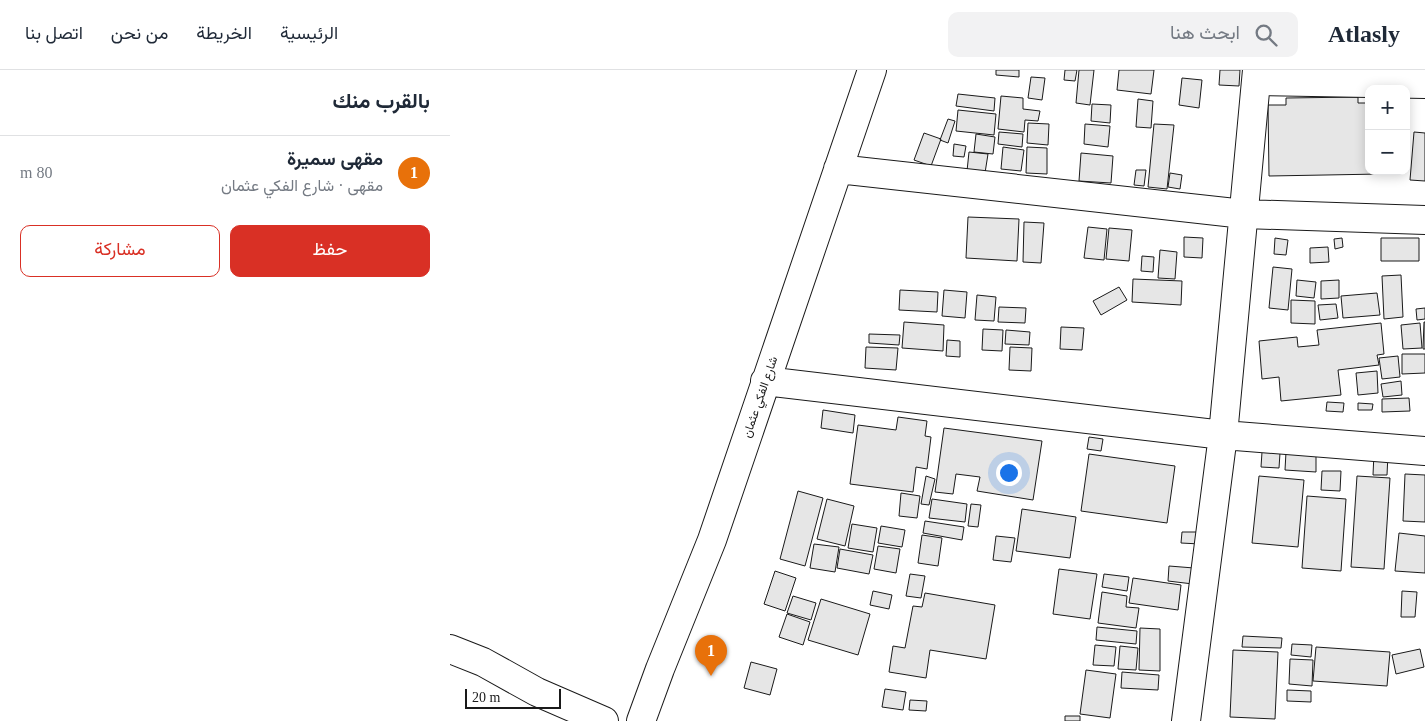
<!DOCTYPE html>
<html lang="ar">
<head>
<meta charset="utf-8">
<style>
  :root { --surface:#fff; --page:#f2f2f3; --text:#1f2937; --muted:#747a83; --line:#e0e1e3; --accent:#d93025 }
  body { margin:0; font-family:"Times New Roman",Vazirmatn,serif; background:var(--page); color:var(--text); direction:rtl }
  .controls { position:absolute; right:15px; top:15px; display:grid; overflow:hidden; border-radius:10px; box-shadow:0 2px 12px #0003 }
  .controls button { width:45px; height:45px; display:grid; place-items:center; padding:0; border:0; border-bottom:1px solid var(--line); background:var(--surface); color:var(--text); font:25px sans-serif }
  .scale { position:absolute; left:15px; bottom:12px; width:96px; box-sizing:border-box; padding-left:5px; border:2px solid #1a1a1a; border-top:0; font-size:14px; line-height:18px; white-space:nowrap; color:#1a1a1a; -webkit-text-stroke:4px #fff; paint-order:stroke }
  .you { position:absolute; left:558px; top:402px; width:18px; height:18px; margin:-12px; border:4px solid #fff; border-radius:50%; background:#1a73e8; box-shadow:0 0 0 8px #1a73e833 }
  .badge { display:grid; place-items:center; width:32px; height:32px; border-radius:50%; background:var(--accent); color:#fff; font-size:16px; font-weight:700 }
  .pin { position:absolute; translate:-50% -41px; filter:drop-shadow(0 1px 2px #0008) }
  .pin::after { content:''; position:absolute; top:26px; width:18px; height:15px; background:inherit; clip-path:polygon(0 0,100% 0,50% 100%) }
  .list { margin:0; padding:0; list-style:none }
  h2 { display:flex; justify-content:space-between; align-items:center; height:65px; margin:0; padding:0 20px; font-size:21px }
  h2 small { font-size:16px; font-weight:400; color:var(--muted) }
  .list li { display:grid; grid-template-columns:32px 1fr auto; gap:15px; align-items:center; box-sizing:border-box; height:75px; padding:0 20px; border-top:1px solid var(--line) }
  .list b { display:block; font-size:19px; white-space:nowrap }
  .list p { margin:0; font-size:16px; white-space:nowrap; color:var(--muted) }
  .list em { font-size:16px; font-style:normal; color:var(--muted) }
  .actions { display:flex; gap:10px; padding:15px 20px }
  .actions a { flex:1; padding:11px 0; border:1px solid var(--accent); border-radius:10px; text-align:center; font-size:18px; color:var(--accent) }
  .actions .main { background:var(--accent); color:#fff }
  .icon { flex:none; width:28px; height:28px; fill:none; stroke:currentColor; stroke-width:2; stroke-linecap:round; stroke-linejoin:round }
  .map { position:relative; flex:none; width:975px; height:651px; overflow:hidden; direction:ltr }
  header { display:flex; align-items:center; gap:30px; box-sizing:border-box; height:70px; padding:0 25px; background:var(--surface); border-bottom:1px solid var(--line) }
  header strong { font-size:24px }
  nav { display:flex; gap:28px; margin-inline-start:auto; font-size:18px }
  .search { width:350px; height:45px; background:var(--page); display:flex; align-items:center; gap:12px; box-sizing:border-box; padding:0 18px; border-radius:10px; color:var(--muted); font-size:19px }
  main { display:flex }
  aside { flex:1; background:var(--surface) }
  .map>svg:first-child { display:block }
  .building { fill:#e6e6e6; stroke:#1a1a1a }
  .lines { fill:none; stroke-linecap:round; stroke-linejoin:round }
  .minor-casing { stroke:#1a1a1a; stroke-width:30 }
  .minor { stroke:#fff; stroke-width:28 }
  .labels { text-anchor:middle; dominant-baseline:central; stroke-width:4; stroke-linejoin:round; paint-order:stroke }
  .street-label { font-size:12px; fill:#1a1a1a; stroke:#fff }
</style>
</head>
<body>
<header>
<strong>Atlasly</strong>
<div class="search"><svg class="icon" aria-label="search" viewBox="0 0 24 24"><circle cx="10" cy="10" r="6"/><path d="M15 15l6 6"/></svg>ابحث هنا</div>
<nav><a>الرئيسية</a><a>الخريطة</a><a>من نحن</a><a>اتصل بنا</a></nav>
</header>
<main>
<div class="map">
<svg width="975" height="651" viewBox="0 0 975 651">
  <rect width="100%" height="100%" fill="#fff"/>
  <path class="building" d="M546 0H569V7L546 5Z
    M615 0H627L625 11 614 10Z
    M629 0H644L640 35 626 33Z
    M669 0H704L701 24 667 20Z
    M770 0H790L789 16 769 15Z
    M581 7 595 8 592 30 578 28Z
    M732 8 752 10 749 38 729 35Z
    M508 24 545 28 544 41 506 36Z
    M551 26 573 28V39L590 41 588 51 575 50 574 62 548 59Z
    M908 27V33H919V101H931V104L819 106 818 35H836V28Z
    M688 29 703 31 701 58 686 57Z
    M642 34 661 35 660 53 641 51Z
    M508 40 546 44 544 65 506 61Z
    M498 49 505 51 498 73 490 70Z
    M578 53 599 54 598 75 577 73Z
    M635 54 660 56 658 77 634 74Z
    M704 54 724 55 717 119 698 117Z
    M549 62 573 64 572 77 548 74Z
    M964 62 975 63V111L960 110Z
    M474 63 491 69 481 96 464 90Z
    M526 64 545 67 543 84 524 82Z
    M504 74 516 76 514 87 503 86Z
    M553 77 574 80 571 101 551 99Z
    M577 77 597 78V104L576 103Z
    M519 82 538 84 535 103 517 101Z
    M631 83 663 86 661 113 629 111Z
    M686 100H696L694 116 684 115Z
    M720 103 732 105 730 119 718 117Z
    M518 147 569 149 567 191 516 188Z
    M574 152 594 153 591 193 573 192Z
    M638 157 657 159 654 190 634 188Z
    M659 158 682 160 679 191 656 189Z
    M734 167 753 168 752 188 734 187Z
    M825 168 838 170 836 185 824 184Z
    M892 168 893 177 885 179 884 169Z
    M931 168H969V191H931Z
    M878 177 879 192 860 193V178Z
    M710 180 727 182 725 209 708 208Z
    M692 186 704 187 703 202 691 201Z
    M823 197 842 199 838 240 819 238Z
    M951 205 953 247 934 249 932 206Z
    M683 209 732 211 731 235 682 232Z
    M847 210 866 212 864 228 846 226Z
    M889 210V228L871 229V211Z
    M669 217 677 230 651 245 643 231Z
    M450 220 488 222 487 242 449 240Z
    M494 220 517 222 515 248 492 246Z
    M927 223 930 245 893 248 891 226Z
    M527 225 546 227 544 251 525 250Z
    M841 230 865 231V254L841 253Z
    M886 234 888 248 870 250 868 235Z
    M549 237 576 238 575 253 548 252Z
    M975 238V249L967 250 966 239Z
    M454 252 494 255 493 281 452 278Z
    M974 252H975V279H973Z
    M931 253 934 284 927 285 929 295 888 300 891 325 831 331 829 307 812 309 809 271 847 267 848 277 869 275 867 260Z
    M970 253 972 278 953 279 951 255Z
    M611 257 634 258 632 280 610 279Z
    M533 259 553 260 552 281 532 280Z
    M556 260 580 262 579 275 555 274Z
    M419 264 450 265 449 275 419 273Z
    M497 270 510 271V287L496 286Z
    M416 277 448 278 446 300 415 298Z
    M560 277 582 278 581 301 559 300Z
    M952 284H975V303L952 304Z
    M948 286 950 307 932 309 929 288Z
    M927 301 928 323 908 325 906 303Z
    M951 311 952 325 933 327 931 314Z
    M959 328 960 341 932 342V329Z
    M877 332 894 333 893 342 876 341Z
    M908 333 923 334 922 340H908Z
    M373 340 405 345 403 363 371 358Z
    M448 347 477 351 475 366 481 367 477 399 466 397 463 422 400 414 408 355 446 360Z
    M494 358 592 371 583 430 527 421 530 407 506 404 503 424 485 422Z
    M639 367 653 369 651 381 637 379Z
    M812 382 830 383 829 398 811 397Z
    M836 382 866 384V402L835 400Z
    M924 383 938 384 937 405H923Z
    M639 384 725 396 717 453 631 441Z
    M872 401H891L890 421 871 420Z
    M955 404 975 405V452L953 451Z
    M476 406 485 409 479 435 471 434Z
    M809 406 854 410 848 477 802 473Z
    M907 406 940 408 934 499 901 497Z
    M348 421 373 428 355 496 330 489Z
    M451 423 470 426 467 448 449 446Z
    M857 426 896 429 891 501 852 498Z
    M377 429 404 436 395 476 367 469Z
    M482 429 517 434 515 452 479 448Z
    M521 434 531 435 528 457 518 456Z
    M572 439 626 447 620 488 566 481Z
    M475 451 514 457 512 470 473 463Z
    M402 454 427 458 423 482 398 478Z
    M431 456 455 460 452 477 428 473Z
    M732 462H750V474L731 473Z
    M949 463 975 466V503L945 501Z
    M472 465 492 468 488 496 468 493Z
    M546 466 565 468 561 492 543 490Z
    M364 474 389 477 385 502 360 498Z
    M428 476 450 479 446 503 424 499Z
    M390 479 423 485 419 504 387 498Z
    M719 496 744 498 743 514 718 511Z
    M609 499 647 504 640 549 603 544Z
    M325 501 346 508 335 541 314 534Z
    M460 504 475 506 471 528 456 526Z
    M654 504 679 507 677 521 652 517Z
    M683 508 731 515 728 540 679 533Z
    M423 521 442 525 439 539 420 535Z
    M952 521 967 522 965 547H951Z
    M652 522 677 526 676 537 689 538 686 558 648 553Z
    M475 523 545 535 536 589 480 580 476 608 439 602 443 576 455 578 463 536 472 537Z
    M343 526 366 533 361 550 337 543Z
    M371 529 420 544 408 585 358 570Z
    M337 544 360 552 353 575 329 567Z
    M647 557 687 561 686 574 646 570Z
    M690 558 710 559V601L689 600Z
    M793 566 832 568 831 578 792 577Z
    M842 574 862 575 861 587 841 585Z
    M645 575 666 577 664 596 643 595Z
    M670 576 688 578 686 600 668 599Z
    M866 577 940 582 937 616 863 611Z
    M970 579 974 597 946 604 942 585Z
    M783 580 828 582 825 649 780 647Z
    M840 589 863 590 862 616 839 614Z
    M301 592 327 599 320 625 294 618Z
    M636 600 666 604 660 648 630 644Z
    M672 602 709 605 708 620 671 618Z
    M435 619 456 622 453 640 432 637Z
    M837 620 861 621V632L837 631Z
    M460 630 477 631 476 641 459 640Z
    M615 646H630V651H615Z"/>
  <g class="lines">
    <defs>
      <path id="minor" d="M806 11 975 14
        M388 99 794 144 975 150
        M315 311 773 365 975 381
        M0 579 33 592 87 622 154 651
        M191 651 210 599 262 470 422 0
        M736 651 773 365 807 0"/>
    </defs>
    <use href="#minor" class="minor-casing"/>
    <use href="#minor" class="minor"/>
  </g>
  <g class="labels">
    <g class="street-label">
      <text transform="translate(310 327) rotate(-71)">شارع الفكي عثمان</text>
    </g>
  </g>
</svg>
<div class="controls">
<button>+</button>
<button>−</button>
</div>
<div class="scale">20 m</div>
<div class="you"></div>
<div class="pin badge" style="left:261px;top:606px;background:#e8710a">1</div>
</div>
<aside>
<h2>بالقرب منك<small></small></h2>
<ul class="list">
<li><span class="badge" style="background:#e8710a">1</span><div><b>مقهى سميرة</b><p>مقهى · شارع الفكي عثمان</p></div><em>80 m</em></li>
</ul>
<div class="actions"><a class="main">حفظ</a><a>مشاركة</a></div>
</aside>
</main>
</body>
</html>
